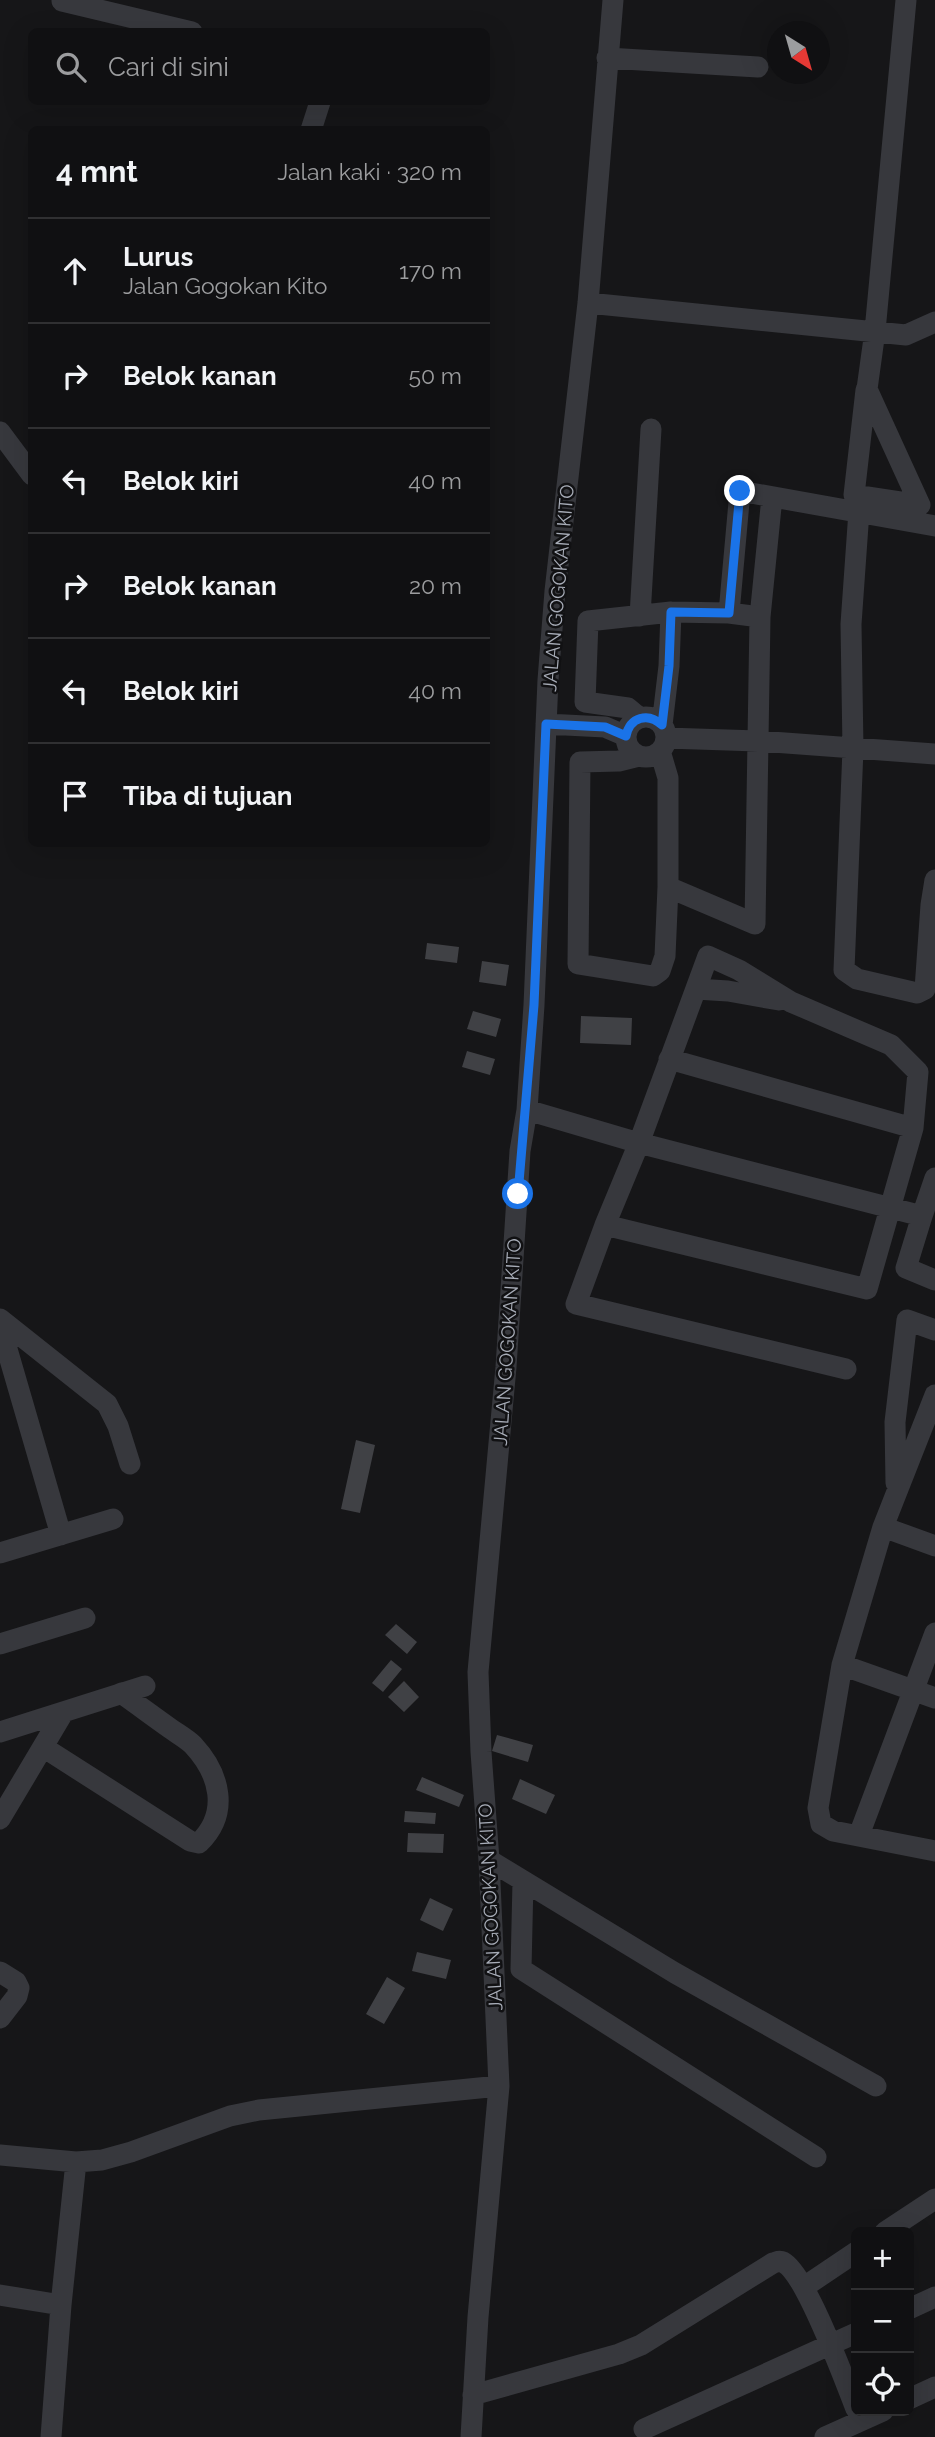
<!DOCTYPE html>
<html lang="id">
<head>
<meta charset="utf-8">
<style>
  :root { --surface:#101012; --page:#19191b; --text:#f1f3f6; --muted:#9c9d9f; --line:#303032 }
  body { margin:0; font-family:Raleway,sans-serif; background:var(--page); color:var(--text) }
  .controls { position:absolute; right:21px; bottom:21px; display:grid; overflow:hidden; border-radius:10px; box-shadow:0 7px 28px #0002 }
  .controls button { width:63px; height:63px; display:grid; place-items:center; padding:0; border:0; border-bottom:2px solid var(--line); background:var(--surface); color:var(--text); font:35px sans-serif }
  .compass { position:absolute; left:767px; top:21px; width:63px; height:63px; border-radius:50%; background:var(--surface); box-shadow:0 7px 28px #0002; rotate:143deg }
  .stop { position:absolute; width:21px; height:21px; margin:-16px; border:5px solid #1a73e8; border-radius:50%; background:#fff }
  .stop.end { background:#1a73e8; border-color:#fff; box-shadow:0 2px 7px #0008 }
  .list { margin:0; padding:0; list-style:none }
  h2 { display:flex; justify-content:space-between; align-items:center; height:91px; margin:0; padding:0 28px; font-size:30px }
  h2 small { font-size:23px; font-weight:400; color:var(--muted) }
  .list li { display:grid; grid-template-columns:46px 1fr auto; gap:21px; align-items:center; box-sizing:border-box; height:105px; padding:0 28px; border-top:2px solid var(--line) }
  .list b { display:block; font-size:26px; white-space:nowrap }
  .list p { margin:0; font-size:23px; white-space:nowrap; color:var(--muted) }
  .list em { font-size:23px; font-style:normal; color:var(--muted) }
  .icon { flex:none; width:38px; height:38px; fill:none; stroke:currentColor; stroke-width:2; stroke-linecap:round; stroke-linejoin:round }
  .map { position:relative; flex:none; width:935px; height:2437px; overflow:hidden }
  .search { position:absolute; background:var(--surface); box-shadow:0 7px 28px #0002; left:28px; top:28px; width:462px; height:77px; display:flex; align-items:center; gap:18px; box-sizing:border-box; padding:0 24px; border-radius:10px; color:var(--muted); font-size:26px }
  .panel { position:absolute; background:var(--surface); box-shadow:0 7px 28px #0002; left:28px; top:126px; width:462px; height:721px; border-radius:10px }
  .map>svg:first-child { display:block }
  .building { fill:#404145 }
  .lines { fill:none; stroke-linecap:round; stroke-linejoin:round }
  .street { stroke:#37383d; stroke-width:21 }
  .route { stroke:#1a73e8; stroke-width:9 }
  .labels { text-anchor:middle; dominant-baseline:central; stroke-width:5; stroke-linejoin:round; paint-order:stroke }
  .street-label { font-size:19px; fill:#a8adb8; stroke:#111113 }
</style>
</head>
<body>
<div class="map">
<svg width="935" height="2437" viewBox="0 0 935 2437">
  <rect width="100%" height="100%" fill="#161618"/>
  <path class="building" d="M427 943 459 947 457 963 425 959Z
    M482 961 509 965 506 986 479 982Z
    M473 1011 501 1019 496 1037 467 1029Z
    M581 1016 632 1018 631 1045 580 1043Z
    M467 1051 495 1059 490 1075 462 1067Z
    M356 1440 375 1445 360 1513 341 1509Z
    M396 1624 417 1642 407 1654 385 1635Z
    M391 1660 402 1669 383 1692 372 1683Z
    M404 1681 419 1697 404 1712 388 1697Z
    M497 1735 533 1745 528 1762 492 1751Z
    M422 1777 464 1795 459 1807 416 1790Z
    M520 1779 555 1795 546 1814 512 1799Z
    M405 1811 436 1813 435 1824 404 1822Z
    M408 1833 444 1834 443 1853 407 1852Z
    M430 1898 453 1909 443 1931 420 1920Z
    M417 1952 451 1960 446 1979 412 1971Z
    M387 1977 405 1988 384 2024 366 2014Z"/>
  <g class="lines">
    <path class="street" d="M906 0 875 331 867 389 920 505
      M62 1 192 32
      M607 58 758 67
      M311 130 320 102
      M588 303 906 335 935 322
      M866 390 854 495 920 505
      M0 432 32 475
      M859 511 851 624 853 749 844 970 857 979 917 993 925 989 931 905
      M729 613 740 491 935 526
      M640 616 651 429
      M760 617 772 497
      M626 737a20 20 0 1 1 40 0a20 20 0 1 1-40 0Z
      M640 718 628 708 585 702 588 621 671 612 729 613 760 617 755 924 668 887
      M546 724 605 727 626 736
      M662 725 669 666 671 612
      M666 738 758 741 935 754
      M639 756 619 761 580 762 578 964 653 976 660 971 665 956 668 887V778L660 751
      M935 880 931 905 935 906
      M696 989 728 991 779 1000
      M669 1059 913 1128
      M527 1110 639 1143 922 1216 906 1268 935 1280
      M922 1216 935 1178
      M605 1225 639 1143 708 956 739 970 791 1002 891 1045 918 1072 913 1128 867 1289 605 1225 576 1304 846 1369
      M0 1319 107 1404 118 1426 130 1464
      M0 1325 61 1535
      M935 1395 883 1527 842 1665 818 1808 821 1824 833 1831 935 1851
      M896 1483 895 1422 907 1320 935 1330
      M883 1527 935 1546
      M0 1553 113 1519
      M0 1644 85 1618
      M842 1665 935 1698
      M0 1732 145 1686
      M43 1747 190 1841 199 1843C230 1813 220 1774 193 1745 187 1739 178 1734 171 1729 154 1717 138 1705 121 1693
      M0 1819 63 1713
      M859 1835 935 1633
      M489 1860 675 1973 876 2086
      M523 1881 521 1969 816 2157
      M0 1972 16 1982 19 1988 17 1996 0 2018
      M0 2155 76 2162 102 2160 131 2152 230 2116 259 2110 499 2086
      M885 2232 935 2199
      M804 2287 856 2252
      M0 2295 61 2305
      M909 2309 935 2297
      M473 2395 619 2354 641 2345 773 2263C777 2262 779 2260 783 2262 806 2274 845 2381 856 2409
      M909 2399 935 2387
      M644 2429 856 2333
      M51 2437 61 2305 76 2162
      M471 2437 478 2317 499 2086 489 1860 481 1752 478 1672 506 1367 520 1151 527 1110 534 1005 548 680 555 591 588 303 613 0
      M825 2437 883 2411"/>
  </g>
  <g class="lines">
    <path class="route" d="M518 1194 534 1005 546 724 605 727 626 736C630 717 648 712 662 725L669 666 671 612 729 613 740 491"/>
  </g>
  <g class="labels">
    <g class="street-label">
      <text transform="translate(558 588) rotate(-85)">JALAN GOGOKAN KITO</text>
      <text transform="translate(507 1342) rotate(-86)">JALAN GOGOKAN KITO</text>
      <text transform="translate(490 1907) rotate(-93)">JALAN GOGOKAN KITO</text>
    </g>
  </g>
</svg>
<div class="controls">
<button>+</button>
<button>−</button>
<button><svg class="icon" aria-label="locate" viewBox="0 0 24 24"><circle cx="12" cy="12" r="6"/><path d="M12 2v4M12 18v4M2 12h4M18 12h4"/></svg></button>
</div>
<svg class="compass" viewBox="-18 -18 36 36"><path d="M0-13l5 13h-10z" fill="#e53935"/><path d="M0 13l5-13h-10z" fill="#9c9d9f"/></svg>
<div class="stop" style="left:518px;top:1194px"></div>
<div class="stop end" style="left:740px;top:491px"></div>
<div class="search"><svg class="icon" aria-label="search" viewBox="0 0 24 24"><circle cx="10" cy="10" r="6"/><path d="M15 15l6 6"/></svg>Cari di sini</div>
<section class="panel">
<h2>4 mnt<small>Jalan kaki · 320 m</small></h2>
<ul class="list">
<li><svg class="icon" aria-label="ahead" viewBox="0 0 24 24"><path d="M12 20V5M6 11l6-6 6 6"/></svg><div><b>Lurus</b><p>Jalan Gogokan Kito</p></div><em>170 m</em></li>
<li><svg class="icon" aria-label="right" viewBox="0 0 24 24"><path d="M7 20v-9h11M14 6l5 5-5 5"/></svg><div><b>Belok kanan</b></div><em>50 m</em></li>
<li><svg class="icon" aria-label="left" viewBox="0 0 24 24"><path d="M17 20v-9H6M10 6l-5 5 5 5"/></svg><div><b>Belok kiri</b></div><em>40 m</em></li>
<li><svg class="icon" aria-label="right" viewBox="0 0 24 24"><path d="M7 20v-9h11M14 6l5 5-5 5"/></svg><div><b>Belok kanan</b></div><em>20 m</em></li>
<li><svg class="icon" aria-label="left" viewBox="0 0 24 24"><path d="M17 20v-9H6M10 6l-5 5 5 5"/></svg><div><b>Belok kiri</b></div><em>40 m</em></li>
<li><svg class="icon" aria-label="arrive" viewBox="0 0 24 24"><path d="M6 21V4h12l-3 4 3 4H6"/></svg><div><b>Tiba di tujuan</b></div></li>
</ul>
</section>
</div>
</body>
</html>
